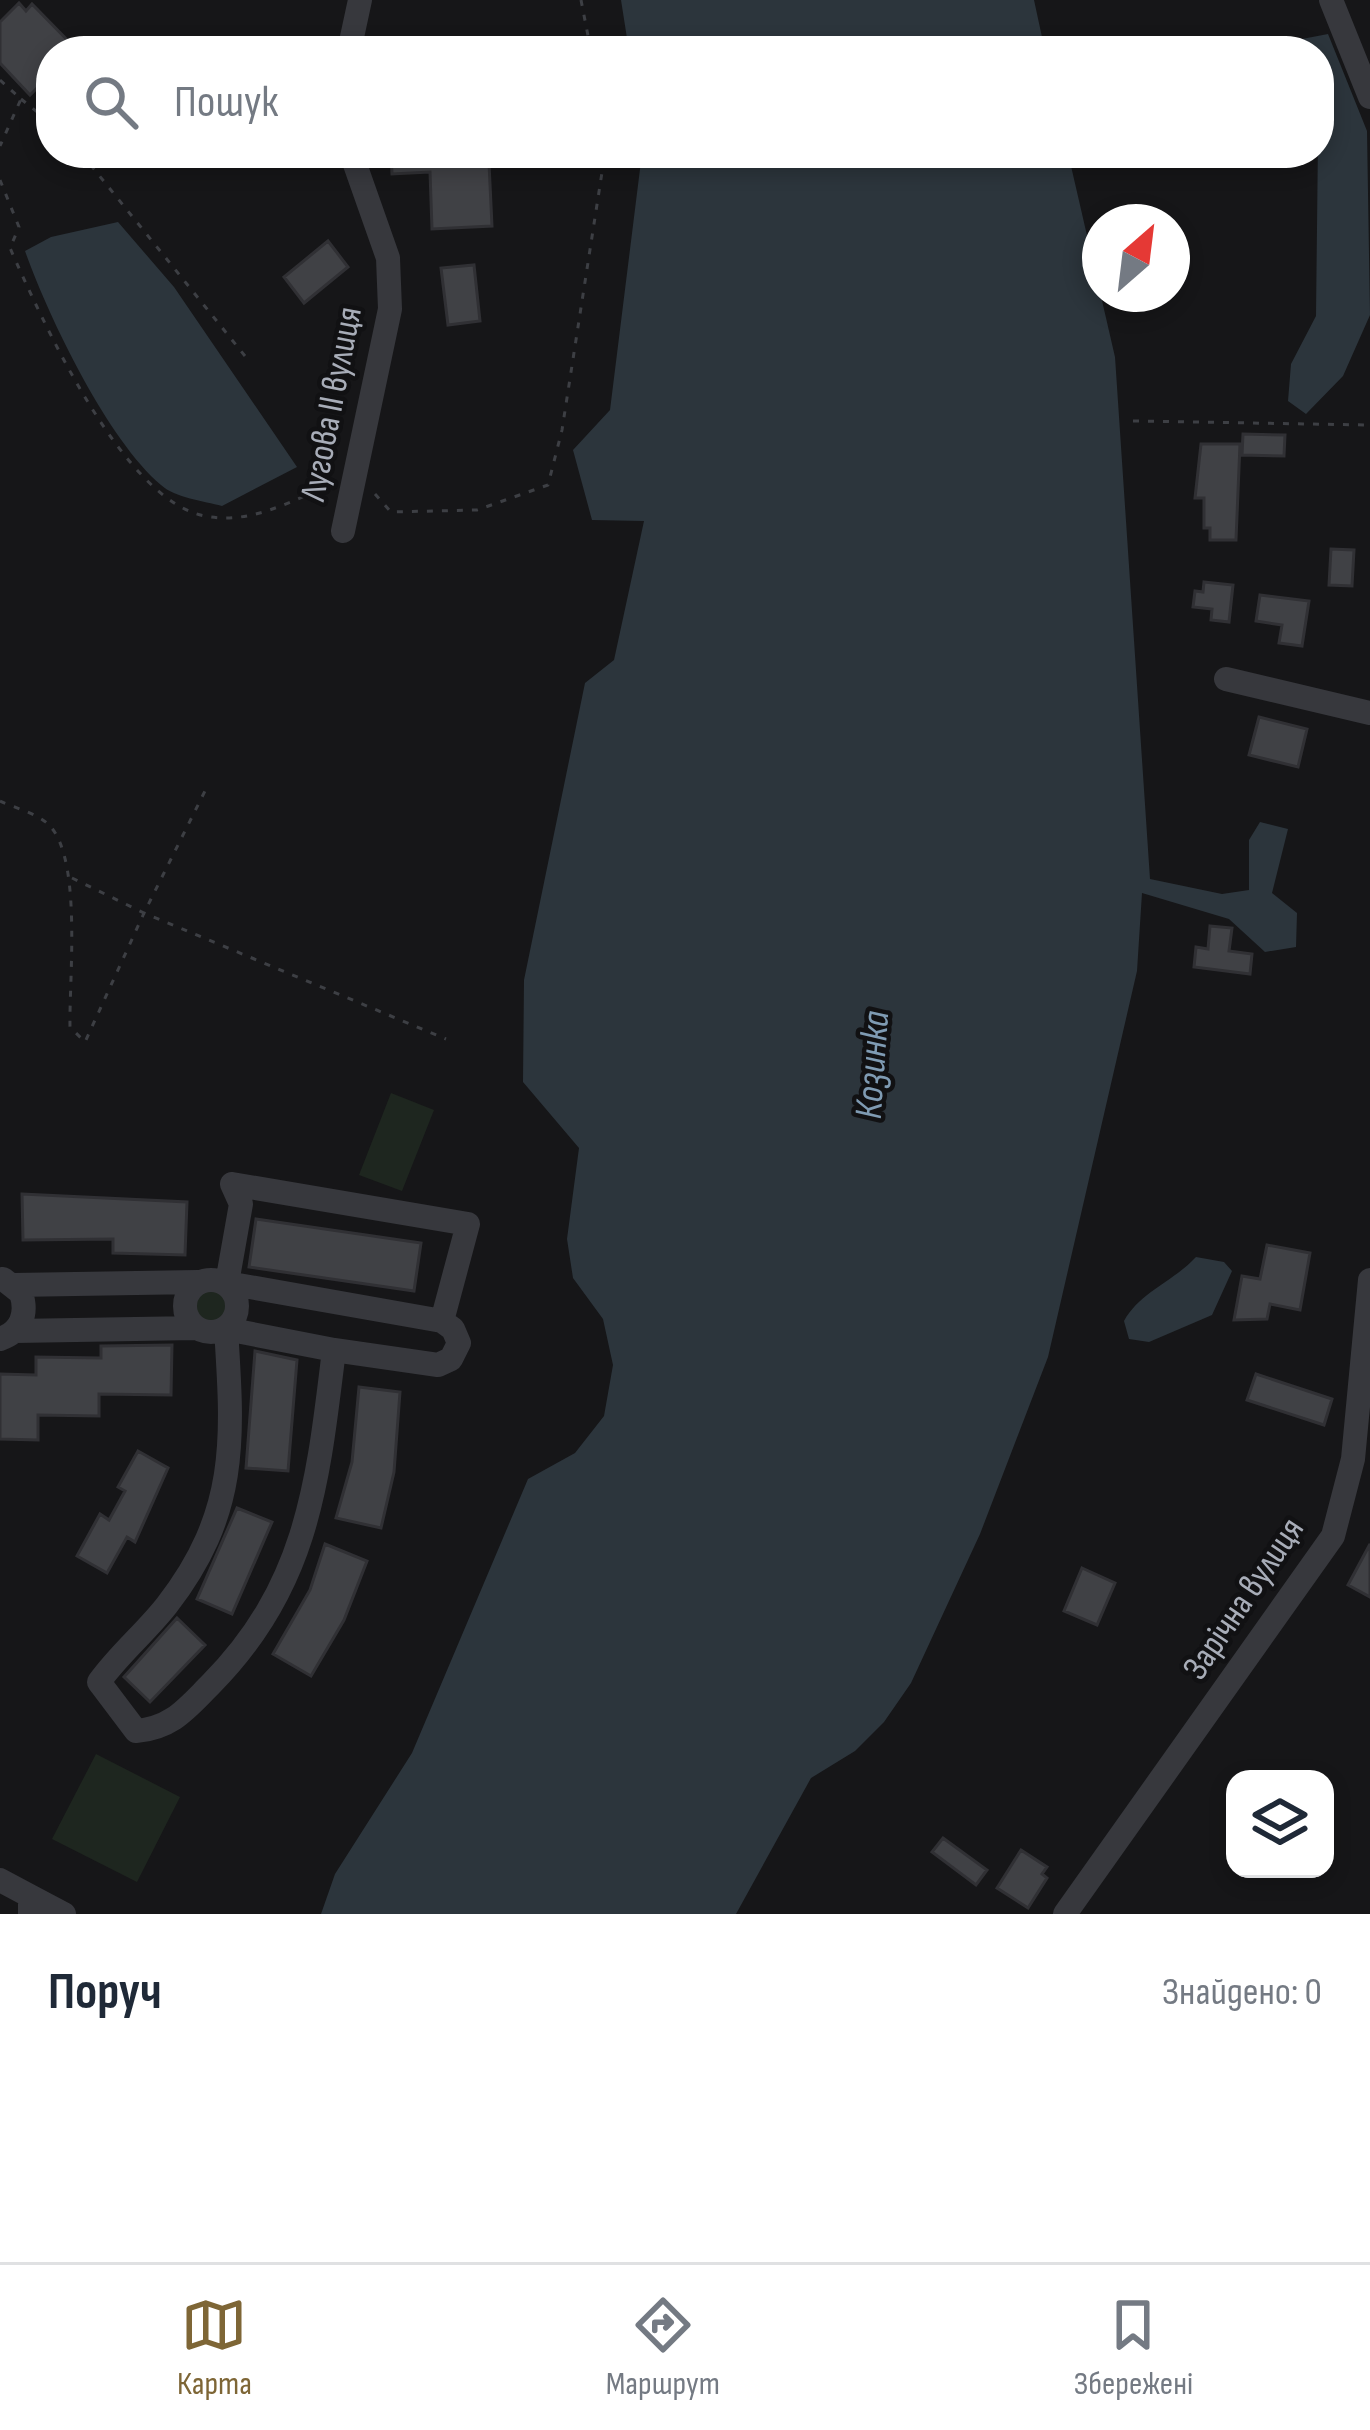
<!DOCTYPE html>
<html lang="uk">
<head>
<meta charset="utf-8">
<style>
  :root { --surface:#fff; --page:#f2f2f3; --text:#1f2937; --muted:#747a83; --line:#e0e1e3; --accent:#7e6636 }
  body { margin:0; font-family:"Sofia Sans Condensed",sans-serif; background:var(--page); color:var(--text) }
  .controls { position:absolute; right:36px; bottom:36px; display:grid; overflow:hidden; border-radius:24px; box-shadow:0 6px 18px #0003 }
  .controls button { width:108px; height:108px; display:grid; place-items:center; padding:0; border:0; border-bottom:3px solid var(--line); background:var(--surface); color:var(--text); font:60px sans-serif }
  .compass { position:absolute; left:1082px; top:204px; width:108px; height:108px; border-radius:50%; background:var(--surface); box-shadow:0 6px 18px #0003; rotate:28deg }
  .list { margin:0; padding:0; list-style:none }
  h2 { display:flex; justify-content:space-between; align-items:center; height:156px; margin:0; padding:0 48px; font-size:51px }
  h2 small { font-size:39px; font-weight:400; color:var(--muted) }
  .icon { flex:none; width:66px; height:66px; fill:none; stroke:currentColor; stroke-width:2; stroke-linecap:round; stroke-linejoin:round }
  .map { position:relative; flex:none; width:1370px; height:1914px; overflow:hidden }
  .search { position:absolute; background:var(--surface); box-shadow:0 6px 18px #0003; left:36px; right:36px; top:36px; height:132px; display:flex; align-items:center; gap:30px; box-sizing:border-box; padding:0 42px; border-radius:48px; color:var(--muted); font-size:45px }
  .sheet { height:348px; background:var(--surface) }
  nav { display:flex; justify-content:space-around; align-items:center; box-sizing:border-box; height:168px; border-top:3px solid var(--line); background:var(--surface); font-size:33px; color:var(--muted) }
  nav a { display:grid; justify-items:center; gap:6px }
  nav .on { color:var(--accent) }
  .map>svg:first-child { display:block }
  .green { fill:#1e261f }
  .water { fill:#2c353c }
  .building { fill:#404145; stroke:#303034; stroke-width:3 }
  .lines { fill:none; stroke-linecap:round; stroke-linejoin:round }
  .path { stroke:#3d3f44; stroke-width:3; stroke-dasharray:6 9; stroke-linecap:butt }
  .minor { stroke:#37383d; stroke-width:24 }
  .labels { text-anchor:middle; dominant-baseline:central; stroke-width:9; stroke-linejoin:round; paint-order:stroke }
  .street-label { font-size:36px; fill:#a8adb8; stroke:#111113 }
  .water-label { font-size:39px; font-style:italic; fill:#7f9bb3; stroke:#111113 }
</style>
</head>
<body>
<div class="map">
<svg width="1370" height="1914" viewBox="0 0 1370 1914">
  <rect width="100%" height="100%" fill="#161618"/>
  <path class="green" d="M391 1093 434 1110 402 1191 359 1175Z
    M193 1305a18 18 0 1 1 36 0a18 18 0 1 1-36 0Z
    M96 1754 180 1797 137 1882 52 1839Z"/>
  <path class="water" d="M621 0H1034L1045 51H629Z
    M1328 34 1367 131 1370 315 1343 376 1306 414 1288 401 1291 364 1316 316 1319 51H1298L1302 39Z
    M642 153H1068L1115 357 1150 879 1222 894 1249 890V840L1260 822 1288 829 1272 893 1297 913 1296 947 1265 952 1229 919 1142 893 1137 971 1048 1357 980 1534 911 1683 884 1722 855 1751 811 1778 736 1914H321L335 1874 412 1753 528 1479 575 1453 604 1416 613 1365 603 1319 573 1278 567 1239 579 1148 523 1082 524 980 585 683 614 660 644 521 592 520 573 450 610 410Z
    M118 222 174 287 297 467 222 506C204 501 175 498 161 485 107 439 49 318 25 251L51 237Z
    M1196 1257 1224 1262 1232 1271 1212 1315 1149 1342 1129 1339 1124 1321C1141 1291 1173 1282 1196 1257Z"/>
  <path class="building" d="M19 3 26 11 32 4 78 51H51V74L30 95 0 63V22Z
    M391 153H459L460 164 489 163 492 226 432 229 430 172 392 174Z
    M328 241 348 267 304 303 284 277Z
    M474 265 480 321 448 325 441 268Z
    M1243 434 1285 435 1284 456 1242 455Z
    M1201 444H1240L1236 540H1210V528H1204V498H1195Z
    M1331 549 1354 550 1352 586 1329 585Z
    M1204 582 1233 585 1229 622 1211 620 1212 609 1193 607 1195 591 1203 592Z
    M1260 595 1309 601 1302 646 1279 643 1282 625 1256 621Z
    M1259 717 1307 729 1298 767 1249 755Z
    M1210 926 1232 928 1229 951 1252 954 1250 974 1194 967 1196 947 1208 949Z
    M22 1194 187 1202 185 1255 113 1253V1239L23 1240Z
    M256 1219 421 1243 414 1291 249 1267Z
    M1267 1245 1310 1253 1300 1310 1270 1304 1267 1319 1234 1320 1242 1276 1260 1279Z
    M172 1345 171 1395 99 1394V1416L38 1415V1440L0 1439V1374L36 1375V1357L101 1358V1346Z
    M255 1351 297 1360 288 1471 246 1468Z
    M1256 1374 1332 1399 1324 1425 1247 1400Z
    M359 1387 400 1392 394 1472 381 1528 336 1518 352 1462Z
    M138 1451 168 1468 135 1542 127 1537 107 1573 77 1556 100 1514 109 1520 125 1491 118 1487Z
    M237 1508 272 1522 232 1614 197 1599Z
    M325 1544 367 1561 344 1620 311 1676 273 1654 310 1590Z
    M1370 1544V1597L1348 1585Z
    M1082 1568 1115 1583 1097 1625 1064 1611Z
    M177 1618 205 1645 150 1702 124 1677Z
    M943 1838 987 1870 976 1885 932 1852Z
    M1021 1850 1047 1867 1042 1874 1047 1878 1028 1908 997 1888Z"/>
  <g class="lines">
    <path class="path" d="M581 0 591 51
      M0 80 21 99 0 146
      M21 99 51 123
      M81 153 245 356
      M0 180 19 227 10 248C42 320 123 501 205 516 249 525 289 502 328 486
      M1133 421 1370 425
      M375 494 391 512 477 510 548 485 562 430 605 153
      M0 801C15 808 39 814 50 826 82 861 69 978 70 1027L85 1042 144 913 446 1039
      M72 878 144 913 206 789"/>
    <path class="minor" d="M1331 0 1370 97
      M349 51 360 0
      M343 531 390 309 388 258 351 153
      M1226 679 1370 713
      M232 1184 241 1204 227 1283 442 1321 453 1329 459 1343 451 1359 438 1365 334 1350C318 1480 309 1585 211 1684 186 1709 172 1728 136 1731L99 1682C119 1654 146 1632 167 1605 239 1512 233 1438 226 1329L334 1350
      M232 1184 468 1224 442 1321
      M185 1306a26 26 0 1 1 52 0a26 26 0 1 1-52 0Z
      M14 1285 198 1282
      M15 1331 196 1328
      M0 1339C21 1332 28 1314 21 1293L3 1279
      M0 1880 30 1896V1914
      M30 1896 64 1914
      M1065 1914 1333 1536 1353 1459 1370 1280"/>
  </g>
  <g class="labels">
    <g class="street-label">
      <text transform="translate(332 404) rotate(-79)">Лугова II вулиця</text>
      <text transform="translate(1244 1599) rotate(-56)">Зарічна вулиця</text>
    </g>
    <g class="water-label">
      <text transform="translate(873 1065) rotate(-86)">Козинка</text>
    </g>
  </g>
</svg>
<div class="controls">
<button><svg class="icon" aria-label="layers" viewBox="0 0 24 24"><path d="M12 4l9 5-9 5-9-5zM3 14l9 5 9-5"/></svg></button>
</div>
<svg class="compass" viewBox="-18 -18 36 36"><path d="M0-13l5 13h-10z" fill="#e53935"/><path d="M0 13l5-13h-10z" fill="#747a83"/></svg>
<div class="search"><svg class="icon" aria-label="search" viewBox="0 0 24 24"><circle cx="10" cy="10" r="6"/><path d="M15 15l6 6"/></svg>Пошук</div>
</div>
<section class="sheet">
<h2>Поруч<small>Знайдено: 0</small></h2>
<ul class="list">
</ul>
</section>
<nav>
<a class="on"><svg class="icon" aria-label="map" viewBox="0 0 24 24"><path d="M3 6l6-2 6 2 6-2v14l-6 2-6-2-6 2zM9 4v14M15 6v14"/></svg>Карта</a>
<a><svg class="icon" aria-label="directions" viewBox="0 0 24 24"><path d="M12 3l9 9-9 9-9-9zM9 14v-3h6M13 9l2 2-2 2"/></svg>Маршрут</a>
<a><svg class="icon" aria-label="saved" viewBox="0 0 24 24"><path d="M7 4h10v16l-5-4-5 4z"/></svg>Збережені</a>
</nav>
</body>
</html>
